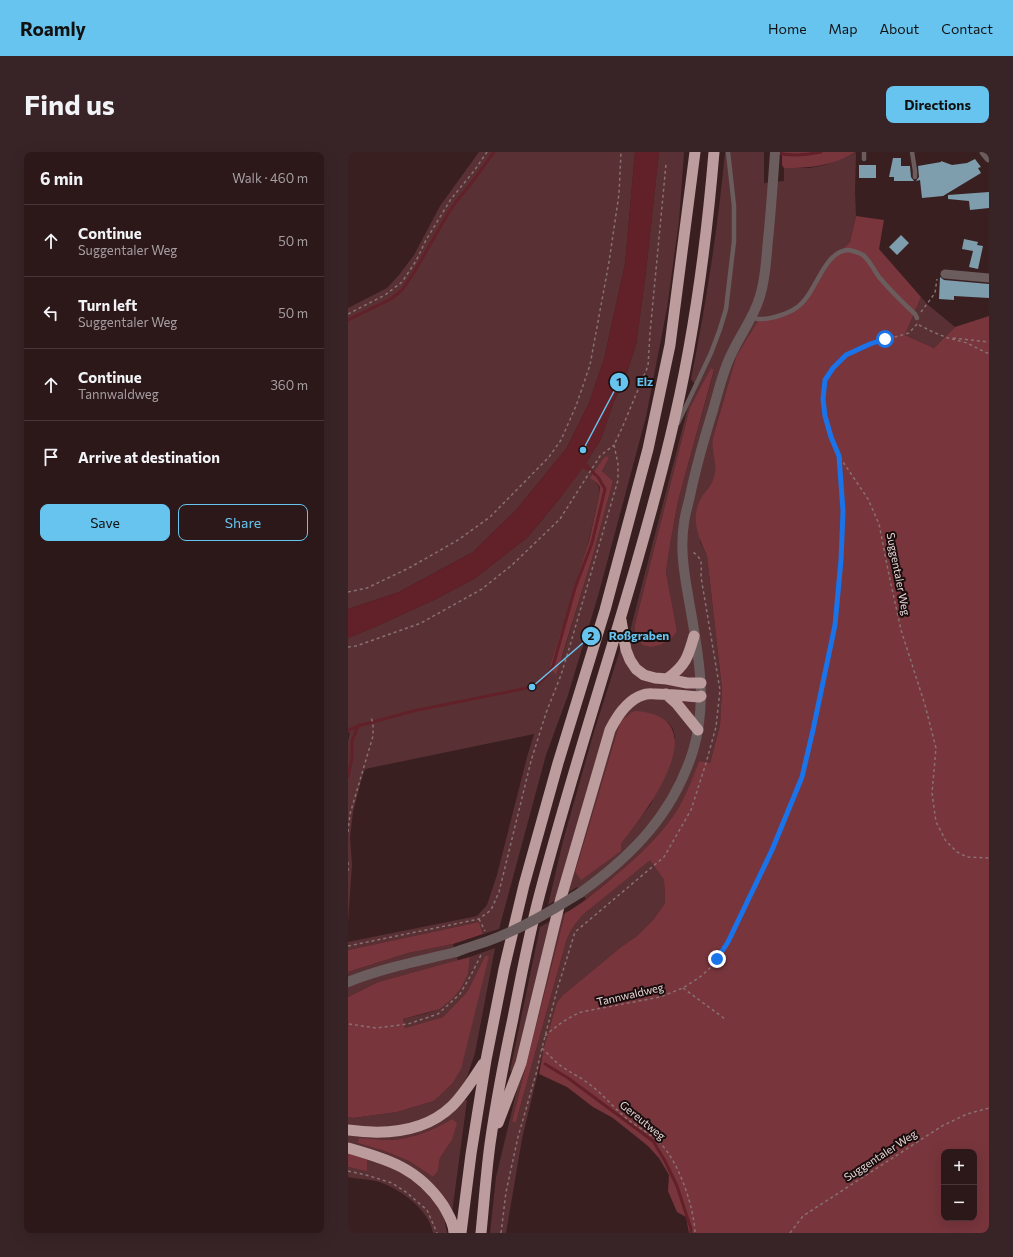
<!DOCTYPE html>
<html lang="en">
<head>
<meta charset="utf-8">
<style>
  :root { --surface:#2c1719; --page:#382426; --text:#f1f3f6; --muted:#a69fa2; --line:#483638; --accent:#67c4ef }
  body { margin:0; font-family:Commissioner,sans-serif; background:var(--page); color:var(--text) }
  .controls { position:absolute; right:12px; bottom:12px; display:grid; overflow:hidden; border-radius:8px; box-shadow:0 4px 16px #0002 }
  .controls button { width:36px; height:36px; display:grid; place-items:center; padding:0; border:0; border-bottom:1px solid var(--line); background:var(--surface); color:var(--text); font:20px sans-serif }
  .stop { position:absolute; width:12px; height:12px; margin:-9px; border:3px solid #1a73e8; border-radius:50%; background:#fff }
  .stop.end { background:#1a73e8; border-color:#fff; box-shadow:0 1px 4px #0008 }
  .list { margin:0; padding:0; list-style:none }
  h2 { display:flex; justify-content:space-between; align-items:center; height:52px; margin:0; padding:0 16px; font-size:17px }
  h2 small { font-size:13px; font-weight:400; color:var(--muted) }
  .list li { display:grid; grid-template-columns:26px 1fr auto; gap:12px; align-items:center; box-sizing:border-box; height:72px; padding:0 16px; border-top:1px solid var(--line) }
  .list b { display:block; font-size:15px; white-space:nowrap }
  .list p { margin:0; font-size:13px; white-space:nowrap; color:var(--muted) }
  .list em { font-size:13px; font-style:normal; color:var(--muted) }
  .actions { display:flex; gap:8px; padding:12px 16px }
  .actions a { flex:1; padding:9px 0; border:1px solid var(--accent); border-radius:8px; text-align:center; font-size:14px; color:var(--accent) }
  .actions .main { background:var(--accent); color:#111 }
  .icon { flex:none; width:22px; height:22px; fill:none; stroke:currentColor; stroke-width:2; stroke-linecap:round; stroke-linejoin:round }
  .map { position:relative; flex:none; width:641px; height:1081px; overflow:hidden; border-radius:8px }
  header { display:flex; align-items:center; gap:24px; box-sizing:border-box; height:56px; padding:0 20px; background:var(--accent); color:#111 }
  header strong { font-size:19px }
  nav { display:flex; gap:22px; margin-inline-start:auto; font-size:14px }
  .intro { display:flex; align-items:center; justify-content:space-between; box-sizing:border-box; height:96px; padding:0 24px }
  h1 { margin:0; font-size:28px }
  .button { padding:10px 18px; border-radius:8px; background:var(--accent); color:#111; font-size:14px; font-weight:700 }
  main { display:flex; gap:24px; padding:0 24px }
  aside { flex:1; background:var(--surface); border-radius:8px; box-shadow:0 4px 16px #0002 }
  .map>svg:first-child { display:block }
  .green { fill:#593134; fill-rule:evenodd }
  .forest { fill:#78353c; fill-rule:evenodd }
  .water { fill:#622129 }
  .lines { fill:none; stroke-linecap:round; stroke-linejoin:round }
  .stream { stroke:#622129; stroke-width:3 }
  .building { fill:#7e9dad }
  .path { stroke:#887172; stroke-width:1.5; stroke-dasharray:3 3; stroke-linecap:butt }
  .service { stroke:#6b5d5d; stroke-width:4.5 }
  .minor { stroke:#6b5d5d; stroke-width:9 }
  .tertiary { stroke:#6b5d5d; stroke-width:10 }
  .trunk { stroke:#bc9c9c; stroke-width:11 }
  .tertiary-bridge { stroke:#6b5d5d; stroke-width:10 }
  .route { stroke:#1a73e8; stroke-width:5 }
  .labels { text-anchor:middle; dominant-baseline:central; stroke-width:4; stroke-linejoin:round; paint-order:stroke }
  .street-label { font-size:11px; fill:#ead7d8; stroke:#190d0d }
  .leader { fill:none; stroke:#67c4ef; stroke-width:1.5 }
  .callout-dot { fill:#67c4ef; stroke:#190d0d; stroke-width:1.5 }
  .mark-label { font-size:12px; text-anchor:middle; font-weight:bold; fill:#111 }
  .callout-label { font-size:12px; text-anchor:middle; font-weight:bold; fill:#67c4ef; stroke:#190d0d; stroke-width:4; stroke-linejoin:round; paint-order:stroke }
</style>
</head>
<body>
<header>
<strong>Roamly</strong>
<nav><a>Home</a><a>Map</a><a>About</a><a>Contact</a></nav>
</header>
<div class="intro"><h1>Find us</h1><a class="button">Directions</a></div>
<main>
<aside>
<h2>6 min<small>Walk · 460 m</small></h2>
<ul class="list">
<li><svg class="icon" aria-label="ahead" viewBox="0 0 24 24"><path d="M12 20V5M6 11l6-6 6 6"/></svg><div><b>Continue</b><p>Suggentaler Weg</p></div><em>50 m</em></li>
<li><svg class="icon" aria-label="left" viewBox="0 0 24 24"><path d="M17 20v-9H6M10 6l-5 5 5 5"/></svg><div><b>Turn left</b><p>Suggentaler Weg</p></div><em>50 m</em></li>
<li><svg class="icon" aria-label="ahead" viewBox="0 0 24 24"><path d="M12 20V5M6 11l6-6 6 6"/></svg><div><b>Continue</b><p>Tannwaldweg</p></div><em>360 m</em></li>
<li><svg class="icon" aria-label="arrive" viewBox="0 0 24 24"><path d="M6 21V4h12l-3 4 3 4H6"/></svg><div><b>Arrive at destination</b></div></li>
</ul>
<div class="actions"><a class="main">Save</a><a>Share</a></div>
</aside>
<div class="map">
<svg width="641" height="1081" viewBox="0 0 641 1081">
  <rect width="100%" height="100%" fill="#3a1f21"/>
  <path class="green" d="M131 0H287L277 112 256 207 241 251 218 297 168 358 125 400 51 440 0 457V156L39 136 51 123 66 103 92 54Z
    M311 0H336L331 69 319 156 298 265 250 444 220 543 198 603 151 777 135 782 131 770 0 798V790L129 764 139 753 149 723 179 605 186 582 17 617 13 629 5 660 2 686 4 712 0 770V590L2 580 0 581V486L27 475 88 447 126 427 180 385 212 346 235 315H242L238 311 253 287 266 249 276 229 288 193 297 128ZM261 306 254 319 265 329 244 407 213 508 251 344C252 334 251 333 243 326L254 308Z
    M377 0H416V31L436 29V16H462L477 13 508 1 507 40 508 64 502 90 485 106 456 152 388 205 365 285 368 312 367 324 361 337 355 344 352 390 359 404 374 537 372 573 362 611 351 609C348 617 346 625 343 632 322 681 278 715 238 747L229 735 200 753 215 689 245 583 272 498 282 479 340 255 349 235 343 227C358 152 370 76 377 0ZM363 217 366 219 330 349 322 393 318 420 329 479 287 486V472L342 255ZM272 570H320L325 577 327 585 303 652 273 692 233 727 227 720Z
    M573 145 579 152 607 175 586 196 557 183Z
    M302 707 316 728 317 751 305 768 289 784 273 795 215 843 209 850 196 895 174 987 158 1081H142L148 1025 173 921 162 919 192 775 217 761 178 913 164 970H168L218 790C222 778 228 770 237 761Z
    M105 792 110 809 30 830 0 845V820L60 801Z
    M147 796 127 901 119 925 111 940 116 948H119L104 1061 96 1066 99 1081H85C81 1057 50 1035 28 1029 19 1027 9 1027 0 1025V1015L19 1018V1007L0 1001V965L5 966 49 960 86 949 104 932 137 804 119 840 95 865 57 876 55 867 76 862 92 857 103 848 120 822 122 805ZM104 967V988L92 1006 90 1019 85 1025 61 1009 34 998 9 991 11 986C21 986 32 988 42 988 65 987 85 978 104 967Z"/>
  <path class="forest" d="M434 0H508C483 14 464 16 436 16L434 13Z
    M508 64 536 68 531 97 573 145 557 183 586 196 607 175 641 164V1081H341L338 1065 329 1060 320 1039 321 1023 311 1006 300 994 265 966 245 955 219 935 191 922 196 895 209 850 215 843 273 795 289 784 305 768 317 751 316 728 302 708 237 761C228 770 222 778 218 790L168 970H164L178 913 217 761C231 754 243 743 256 733 281 712 307 690 325 664 337 647 344 628 351 609L362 611 372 573 374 537 359 404C350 384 341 364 355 343 360 337 364 332 366 325 369 315 366 307 365 297 364 293 365 289 365 285L388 205 410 169 426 167 456 152 485 106 502 90ZM596 1000H626V1066H596Z
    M363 216 366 218 330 349 322 393 318 420 329 479 323 487 312 493 303 495 295 493 287 486V472L342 255Z
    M258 304 261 306 254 319 265 329 244 407 208 523 202 515 241 389 251 344 252 335 249 331 242 326 254 308Z
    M288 559C372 565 297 661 273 692V699L233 728 227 720 272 570 284 560Z
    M131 770 135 782 105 792 60 801 0 820V798Z
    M137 804H141L113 917 104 932 86 949 49 960 5 966 0 965V845L30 830 122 805 120 822 113 836 103 848 92 857 55 867 57 876 95 865 119 840Z
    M104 967 109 971 104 988 92 1006 90 1019 85 1025 61 1009 34 998 9 991 11 986C21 986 32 988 42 988 65 987 85 978 104 967Z
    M0 1001 19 1007V1019L0 1015Z"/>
  <path class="water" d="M287 0H311L297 128 288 193 276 229 266 249 253 287 238 311 242 315 239 319 235 316 212 346 180 385 126 427 88 447 27 475 0 486V457L51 440 125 400 168 358 218 297 241 251 256 207 277 112Z"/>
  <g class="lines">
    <path class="stream" d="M429 1C442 4 459 3 473 0
      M0 168 43 147 54 138 65 122 101 60 111 46 122 33 146 0
      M0 578 10 574
      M0 625 4 606V589L10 574 65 559 184 535C195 530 200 523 205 514L227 436 244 391 257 337 250 325 238 314
      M197 912 220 926 305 989 317 1009 329 1034 343 1077V1081"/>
  </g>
  <path class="building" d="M545 6H553V14H562L563 25 566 29H546V25H541Z
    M627 7 633 15 630 16 633 21 595 44 574 46 572 28 568 29 571 25 570 14 593 10V9L604 13 619 11Z
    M511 13H528V26H511Z
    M641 40V56L622 58 621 49 600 47V43Z
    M553 83 561 91 549 103 541 95Z
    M616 87 630 90 629 93 635 94 630 117 621 115 625 99 614 97Z
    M592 125 596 128 641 132V146L606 144V148L591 147Z"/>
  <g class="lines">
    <path class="path" d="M573 160 587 141 589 127
      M0 162 37 143 54 130 68 109 78 88 103 47 126 19 139 0
      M569 172 561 181 522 192 498 203 485 217 477 228 475 247 477 264 483 285 491 304 520 347 531 372 540 418 553 478 577 553 588 596 584 641 588 670 598 689 609 700 619 705 641 706
      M571 173 585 180 600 186 619 191 641 202
      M605 186 641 190
      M0 440 19 436 61 416 110 388 142 365 201 305 213 288 228 254 242 213 261 110 271 42 273 0
      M0 495 8 494 73 471 134 437 164 413 212 367 252 304 266 293
      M0 680 2 662 25 584V572L23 565
      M0 710V720
      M131 767 137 779
      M0 794 131 767 143 758 151 740 183 609 198 561 213 523 221 497 270 328V312L266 293 274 276 300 214 302 181 318 12
      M335 836 377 867
      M1 872 28 876 60 872 90 862 112 842 123 823 134 801
      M197 884C208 874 219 866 233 860L312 845 335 836 352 825 362 816 369 807 380 790 423 698 454 625 465 578 487 473 493 408 495 359 491 304
      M194 896C201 903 207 910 216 916 223 921 230 924 237 929 252 939 264 954 278 966 289 975 302 981 312 991 331 1010 346 1055 347 1081
      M0 1019 18 1023 44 1031 58 1040 79 1058 89 1081
      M153 1081 158 1040 170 985 188 922 194 896 209 838 227 780 316 705 343 658 358 611 368 575 372 538 353 425C353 413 356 408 345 400
      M442 1081 455 1064 594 974 619 962 641 956"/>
    <path class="service" d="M516 0V7
      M564 0 567 19V25
      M409 167C422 168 445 161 454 151 469 137 477 98 501 98 506 99 510 100 515 103 523 110 525 117 531 125 542 138 554 150 567 162L569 166
      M330 271 363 201 372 177 378 157 386 89V54L380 0"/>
    <path class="minor" d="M636 0 641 6
      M597 122 641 126"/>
    <path class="tertiary" d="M232 741C285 703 325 662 345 599 361 546 349 496 340 443 336 420 332 396 336 371 337 362 340 353 342 344 348 315 356 287 365 258 370 241 374 222 382 205 391 184 406 166 412 144 418 125 418 107 420 88 423 59 425 29 427 0
      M0 830C35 816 71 809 108 800"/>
    <path class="trunk" d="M273 468 278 498 282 508 288 517 296 523 307 526 319 527 339 531H353
      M319 527C338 513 340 505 346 484
      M318 542 329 552 350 578
      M150 971 173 911 213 746 262 578C269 564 279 548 295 543 299 541 304 542 308 542 322 542 337 544 351 545L353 544
      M0 978C36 983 76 981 104 954 116 942 126 926 135 912
      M0 996C41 1008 70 1016 95 1053 100 1062 106 1071 106 1081
      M113 1081 123 1002 138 908 156 817 176 733 210 611 257 458 300 297 322 193 347 0
      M133 1081C136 1051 138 1022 142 992 148 950 156 908 165 866 173 825 181 782 192 741 232 588 285 439 322 286 345 192 358 96 366 0"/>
    <path class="tertiary-bridge" d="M108 800C118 796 129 793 140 789 173 777 203 759 232 741"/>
  </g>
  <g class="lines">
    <path class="route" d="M369 807 380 790 424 698 454 625 465 578 487 473 493 408 495 359 491 304 483 285 477 264 475 247 477 228 485 216 498 203 522 192 537 187"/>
  </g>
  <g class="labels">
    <g class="street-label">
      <text transform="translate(551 422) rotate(79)">Suggentaler Weg</text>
      <text transform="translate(282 842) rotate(-13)">Tannwaldweg</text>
      <text transform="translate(295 968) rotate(39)">Gereutweg</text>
      <text transform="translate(532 1003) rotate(-33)">Suggentaler Weg</text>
    </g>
  </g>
  <path class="leader" d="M235 298L271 230M184 535L243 484"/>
  <g class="callout-dot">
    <circle cx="235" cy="298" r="4"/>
    <circle cx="184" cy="535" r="4"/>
    <circle cx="271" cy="230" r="10"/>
    <circle cx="243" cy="484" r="10"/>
  </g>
  <g class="mark-label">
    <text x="271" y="234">1</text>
    <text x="243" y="488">2</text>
  </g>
  <g class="callout-label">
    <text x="297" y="234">Elz</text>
    <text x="291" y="488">Roßgraben</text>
  </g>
</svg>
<div class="controls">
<button>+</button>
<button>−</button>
</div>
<div class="stop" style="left:537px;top:187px"></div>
<div class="stop end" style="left:369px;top:807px"></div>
</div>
</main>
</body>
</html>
